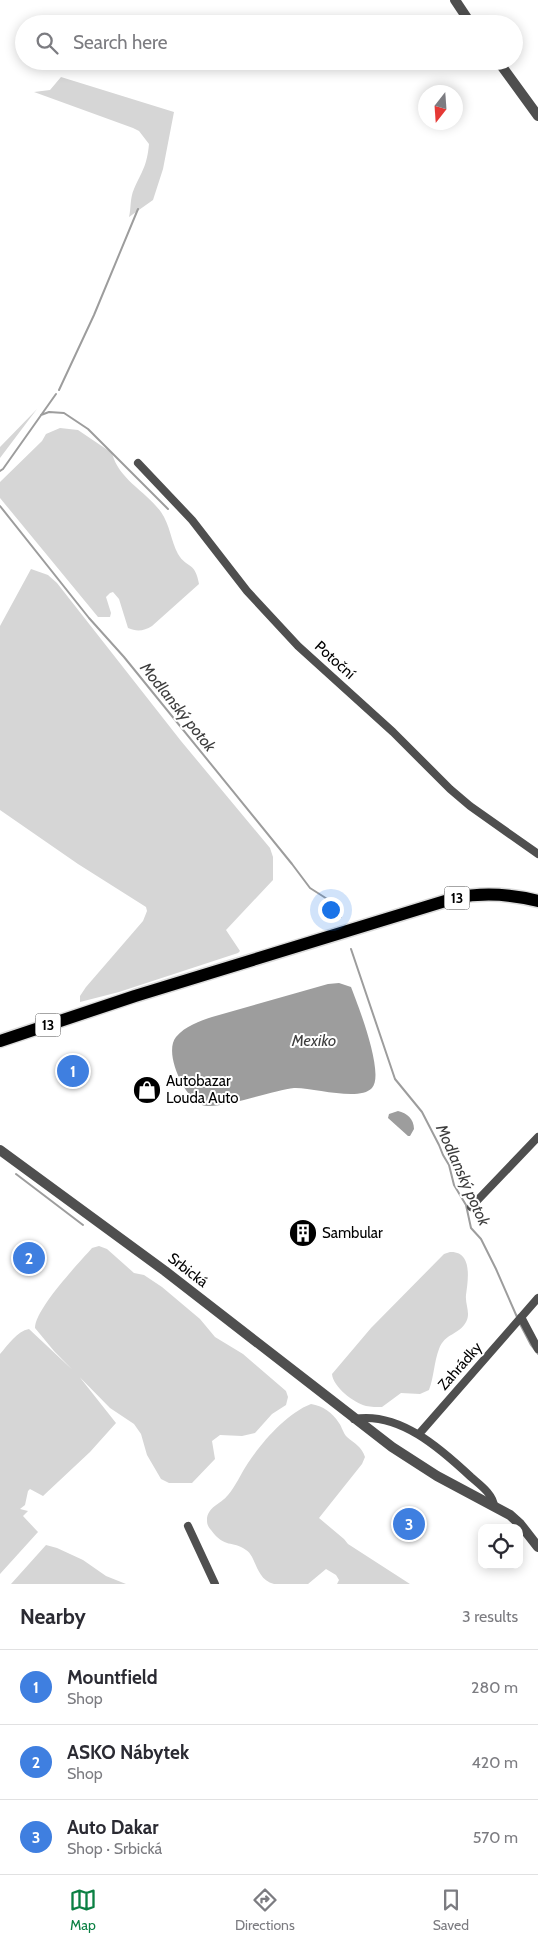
<!DOCTYPE html>
<html lang="en">
<head>
<meta charset="utf-8">
<style>
  :root { --surface:#fff; --page:#f2f2f3; --text:#2b2b33; --muted:#7c7c81; --line:#e1e1e2; --accent:#0b8043 }
  body { margin:0; font-family:Cabin,sans-serif; background:var(--page); color:var(--text) }
  .controls { position:absolute; right:15px; bottom:15px; display:grid; overflow:hidden; border-radius:10px; box-shadow:0 2px 12px #0003 }
  .controls button { width:45px; height:45px; display:grid; place-items:center; padding:0; border:0; border-bottom:1px solid var(--line); background:var(--surface); color:var(--text); font:25px sans-serif }
  .compass { position:absolute; left:418px; top:85px; width:45px; height:45px; border-radius:50%; background:var(--surface); box-shadow:0 2px 12px #0003; rotate:197deg }
  .you { position:absolute; left:330px; top:909px; width:18px; height:18px; margin:-12px; border:4px solid #fff; border-radius:50%; background:#1a73e8; box-shadow:0 0 0 8px #1a73e833 }
  .badge { display:grid; place-items:center; width:32px; height:32px; border-radius:50%; background:var(--accent); color:#fff; font-size:16px; font-weight:700 }
  .pin { position:absolute; translate:-50% -50%; border:2px solid #fff; box-shadow:0 1px 5px #0006 }
  .list { margin:0; padding:0; list-style:none }
  h2 { display:flex; justify-content:space-between; align-items:center; height:65px; margin:0; padding:0 20px; font-size:21px }
  h2 small { font-size:16px; font-weight:400; color:var(--muted) }
  .list li { display:grid; grid-template-columns:32px 1fr auto; gap:15px; align-items:center; box-sizing:border-box; height:75px; padding:0 20px; border-top:1px solid var(--line) }
  .list b { display:block; font-size:19px; white-space:nowrap }
  .list p { margin:0; font-size:16px; white-space:nowrap; color:var(--muted) }
  .list em { font-size:16px; font-style:normal; color:var(--muted) }
  .icon { flex:none; width:28px; height:28px; fill:none; stroke:currentColor; stroke-width:2; stroke-linecap:round; stroke-linejoin:round }
  .map { position:relative; flex:none; width:538px; height:1584px; overflow:hidden }
  .search { position:absolute; background:var(--surface); box-shadow:0 2px 12px #0003; left:15px; right:15px; top:15px; height:55px; display:flex; align-items:center; gap:12px; box-sizing:border-box; padding:0 18px; border-radius:28px; color:var(--muted); font-size:19px }
  .sheet { height:290px; background:var(--surface) }
  nav { display:flex; justify-content:space-around; align-items:center; box-sizing:border-box; height:70px; border-top:1px solid var(--line); background:var(--surface); font-size:14px; color:var(--muted) }
  nav a { display:grid; justify-items:center; gap:2px }
  nav .on { color:var(--accent) }
  .map>svg:first-child { display:block }
  .green { fill:#d6d6d6 }
  .water { fill:#9d9d9d }
  .lines { fill:none; stroke-linecap:round; stroke-linejoin:round }
  .stream { stroke:#9d9d9d; stroke-width:2 }
  .primary-casing { stroke:#dbdbdb; stroke-width:15 }
  .minor { stroke:#4f4f4f; stroke-width:8 }
  .tertiary { stroke:#4f4f4f; stroke-width:10 }
  .primary { stroke:#000; stroke-width:12 }
  .labels { text-anchor:middle; dominant-baseline:central; stroke-width:4; stroke-linejoin:round; paint-order:stroke }
  .shield { fill:#fff; stroke:#4c4c4c; stroke-width:1 }
  .shield-label { font-size:14px; font-weight:bold; fill:#000 }
  .street-label { font-size:15px; fill:#000; stroke:#fff }
  .poi-label { font-size:15px; fill:#000; stroke:#fff; text-anchor:start }
  .water-label { font-size:16px; font-style:italic; fill:#3e3e3e; stroke:#fff }
</style>
</head>
<body>
<div class="map">
<svg width="538" height="1584" viewBox="0 0 538 1584">
  <rect width="100%" height="100%" fill="#fff"/>
  <path class="green" d="M61 77 174 112 163 169 153 200 129 217C131 209 130 197 134 189 142 171 147 166 149 144L139 131 133 128 34 92 50 90Z
    M37 409 0 458V447Z
    M60 428 78 430 112 453C119 480 146 491 161 512 170 525 171 541 178 554 187 569 195 561 199 584L152 626C144 631 137 632 128 628L119 599 113 592 110 593 106 597 111 613 110 617H98L0 498V482L42 441 46 434Z
    M31 569 48 575 57 583 181 741 270 848 273 857V880L226 930 240 951 238 953 119 992 80 1002V996L86 987 143 921 147 911 146 907 78 864 0 810V626Z
    M99 1246 107 1249 134 1273 144 1275 162 1287 200 1319 215 1337 243 1354 286 1391 288 1397 286 1405 272 1414 255 1433 242 1436 220 1435 212 1441 215 1459 192 1483H169L161 1479 147 1455 141 1434 134 1424 110 1408 54 1351 35 1328C35 1309 78 1264 92 1248Z
    M450 1252C473 1251 468 1280 466 1295 465 1305 471 1313 466 1322 459 1335 445 1333 439 1349 434 1362 434 1377 429 1390L420 1394 401 1393 382 1407C377 1407 371 1407 366 1406 354 1403 333 1387 332 1374L371 1328 444 1254Z
    M29 1329 78 1375 116 1423 90 1452 43 1496 30 1489 28 1491 25 1505 20 1509 28 1511 23 1516 38 1532 0 1574V1354C8 1345 17 1331 29 1329Z
    M311 1404C323 1406 332 1412 339 1423 342 1427 343 1433 347 1437 354 1443 362 1447 365 1457L362 1464 319 1518 344 1539 348 1544 410 1584H337L339 1580 336 1575 326 1569 308 1584C298 1584 284 1584 274 1584 255 1579 257 1557 246 1550 232 1540 225 1549 211 1530 208 1527 207 1524 207 1520 207 1507 221 1504 228 1495 236 1486 241 1473 248 1463 262 1442 287 1413 311 1404Z
    M46 1545 57 1548 83 1560 106 1576 126 1584H11Z"/>
  <path class="water" d="M339 983 351 987C358 1005 385 1074 372 1088 359 1102 312 1087 294 1088 273 1090 217 1111 202 1105 185 1099 163 1053 176 1037 185 1026 200 1021 212 1017L328 984Z
    M398 1111C407 1113 414 1119 414 1129L410 1136H408L388 1118 389 1114Z"/>
  <g class="lines">
    <path class="stream" d="M59 390 94 315 138 209
      M41 415 49 412 64 413 88 429 168 509
      M0 471 3 469 56 394
      M0 506 89 618 124 657 292 864 310 888 335 904 341 917
      M351 949 395 1079 422 1112 439 1145 443 1155 449 1165 454 1185 466 1205 471 1228 481 1239 496 1269 517 1317
      M16 1174 83 1225
      M520 1324 531 1345 538 1354"/>
    <defs>
      <path id="primary" d="M0 1041 135 996 455 898C484 892 510 894 538 901"/>
    </defs>
    <use href="#primary" class="primary-casing"/>
    <path class="minor" d="M138 463 192 520 247 591 298 646 393 732 450 789 470 806 538 854
      M471 1207 538 1137
      M521 1317 538 1349
      M354 1419C399 1411 441 1449 471 1477 480 1485 493 1494 494 1506
      M419 1434 538 1298
      M188 1526 215 1584"/>
    <path class="tertiary" d="M455 0 471 24
      M498 61 538 116
      M0 1150 165 1271 392 1447 437 1476 510 1515 520 1524 538 1547"/>
    <use href="#primary" class="primary"/>
  </g>
  <defs>
    <symbol id="shop-disc" viewBox="-11 -11 22 22"><circle r="9.5" fill="#000" stroke="#fff"/><path d="M-5-2.5h2.3a2.7 3.5 0 0 1 5.4 0H5L5.5 6h-11ZM-1.5-2.5h3a1.5 2.3 0 0 0-3 0Z" fill="#fff"/></symbol>
    <symbol id="building-disc" viewBox="-11 -11 22 22"><circle r="9.5" fill="#000" stroke="#fff"/><path d="M-4-6H4V6H1V3H-1V6H-4ZM-2.5-4.3h1.7v1.8h-1.7ZM.8-4.3h1.7v1.8H.8ZM-2.5-1h1.7V.8h-1.7ZM.8-1h1.7V.8H.8Z" fill="#fff"/></symbol>
  </defs>
  <g fill-rule="evenodd">
    <use href="#shop-disc" x="131" y="1074" width="32" height="32"/>
    <use href="#building-disc" x="287" y="1217" width="32" height="32"/>
  </g>
  <g class="labels">
    <g class="shield">
      <rect x="444.5" y="886.5" width="25" height="23" rx="4"/>
      <rect x="35.5" y="1013.5" width="25" height="23" rx="4"/>
    </g>
    <g class="shield-label">
      <text x="457" y="898">13</text>
      <text x="48" y="1025">13</text>
    </g>
    <g class="street-label">
      <text transform="translate(335 660) rotate(42)">Potoční</text>
      <text transform="translate(188 1270) rotate(38)">Srbická</text>
      <text transform="translate(460 1366) rotate(-49)">Zahrádky</text>
    </g>
    <g class="poi-label">
      <text x="166" y="1081">Autobazar<tspan x="166" dy="17">Louda Auto</tspan></text>
      <text x="322" y="1233">Sambular</text>
    </g>
    <g class="water-label">
      <text transform="translate(178 707) rotate(51)">Modlanský potok</text>
      <text x="314" y="1040">Mexiko</text>
      <text transform="translate(463 1175) rotate(66)">Modlanský potok</text>
    </g>
  </g>
</svg>
<div class="controls">
<button><svg class="icon" aria-label="locate" viewBox="0 0 24 24"><circle cx="12" cy="12" r="6"/><path d="M12 2v4M12 18v4M2 12h4M18 12h4"/></svg></button>
</div>
<svg class="compass" viewBox="-18 -18 36 36"><path d="M0-13l5 13h-10z" fill="#e53935"/><path d="M0 13l5-13h-10z" fill="#7c7c81"/></svg>
<div class="you"></div>
<div class="pin badge" style="left:73px;top:1071px;background:#3f7fe0">1</div>
<div class="pin badge" style="left:29px;top:1258px;background:#3f7fe0">2</div>
<div class="pin badge" style="left:409px;top:1524px;background:#3f7fe0">3</div>
<div class="search"><svg class="icon" aria-label="search" viewBox="0 0 24 24"><circle cx="10" cy="10" r="6"/><path d="M15 15l6 6"/></svg>Search here</div>
</div>
<section class="sheet">
<h2>Nearby<small>3 results</small></h2>
<ul class="list">
<li><span class="badge" style="background:#3f7fe0">1</span><div><b>Mountfield</b><p>Shop</p></div><em>280 m</em></li>
<li><span class="badge" style="background:#3f7fe0">2</span><div><b>ASKO Nábytek</b><p>Shop</p></div><em>420 m</em></li>
<li><span class="badge" style="background:#3f7fe0">3</span><div><b>Auto Dakar</b><p>Shop · Srbická</p></div><em>570 m</em></li>
</ul>
</section>
<nav>
<a class="on"><svg class="icon" aria-label="map" viewBox="0 0 24 24"><path d="M3 6l6-2 6 2 6-2v14l-6 2-6-2-6 2zM9 4v14M15 6v14"/></svg>Map</a>
<a><svg class="icon" aria-label="directions" viewBox="0 0 24 24"><path d="M12 3l9 9-9 9-9-9zM9 14v-3h6M13 9l2 2-2 2"/></svg>Directions</a>
<a><svg class="icon" aria-label="saved" viewBox="0 0 24 24"><path d="M7 4h10v16l-5-4-5 4z"/></svg>Saved</a>
</nav>
</body>
</html>
